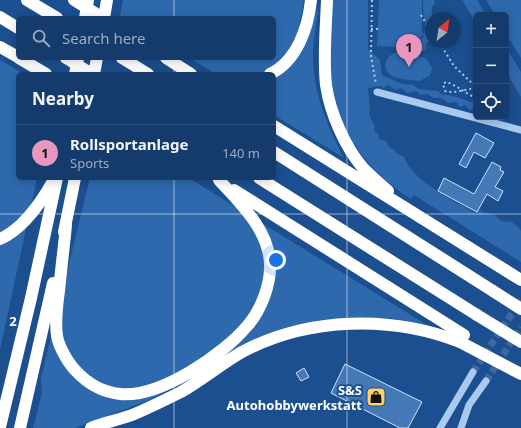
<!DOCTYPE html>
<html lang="en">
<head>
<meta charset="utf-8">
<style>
  :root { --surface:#143b6b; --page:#214673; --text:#f1f3f6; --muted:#9dadc1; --line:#33557e; --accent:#e797bd }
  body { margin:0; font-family:"Noto Sans",sans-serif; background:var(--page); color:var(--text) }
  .controls { position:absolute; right:12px; top:12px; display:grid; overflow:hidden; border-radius:6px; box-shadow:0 2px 10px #0003 }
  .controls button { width:36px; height:36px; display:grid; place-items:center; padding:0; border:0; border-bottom:1px solid var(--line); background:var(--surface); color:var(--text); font:20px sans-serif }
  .compass { position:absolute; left:425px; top:12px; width:36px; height:36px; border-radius:50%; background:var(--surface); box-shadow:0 2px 10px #0003; rotate:30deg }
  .you { position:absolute; left:276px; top:260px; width:14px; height:14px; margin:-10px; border:3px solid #fff; border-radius:50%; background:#1a73e8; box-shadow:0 0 0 6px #1a73e833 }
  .badge { display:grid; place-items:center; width:26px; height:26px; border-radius:50%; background:var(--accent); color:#111; font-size:13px; font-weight:700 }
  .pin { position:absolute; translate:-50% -33px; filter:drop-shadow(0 1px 2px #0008) }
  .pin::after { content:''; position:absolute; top:21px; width:14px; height:12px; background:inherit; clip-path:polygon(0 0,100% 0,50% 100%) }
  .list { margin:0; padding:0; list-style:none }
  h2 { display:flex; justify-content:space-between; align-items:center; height:52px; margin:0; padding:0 16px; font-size:17px }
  h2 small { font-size:13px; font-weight:400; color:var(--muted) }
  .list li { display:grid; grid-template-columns:26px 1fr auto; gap:12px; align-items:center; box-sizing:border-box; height:56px; padding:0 16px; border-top:1px solid var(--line) }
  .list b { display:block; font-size:15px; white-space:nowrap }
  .list p { margin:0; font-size:13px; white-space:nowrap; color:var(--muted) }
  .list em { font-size:13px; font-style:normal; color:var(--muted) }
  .icon { flex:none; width:22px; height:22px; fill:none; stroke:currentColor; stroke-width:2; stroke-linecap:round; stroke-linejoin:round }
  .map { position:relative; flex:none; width:521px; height:428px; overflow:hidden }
  .search { position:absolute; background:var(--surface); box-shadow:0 2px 10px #0003; left:16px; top:16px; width:260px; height:44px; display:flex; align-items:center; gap:10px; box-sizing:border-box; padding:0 14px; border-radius:6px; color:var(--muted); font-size:15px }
  .panel { position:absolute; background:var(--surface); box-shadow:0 2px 10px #0003; left:16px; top:72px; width:260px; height:108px; border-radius:6px }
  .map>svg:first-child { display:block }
  .green { fill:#2e69ad }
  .building { fill:#4478b7; stroke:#cfe3fa }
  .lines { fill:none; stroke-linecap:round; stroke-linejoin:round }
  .minor-tunnel { stroke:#3d69a0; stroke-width:7; stroke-dasharray:7 3.5; stroke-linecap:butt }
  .path { stroke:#a9c9ee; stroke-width:2; stroke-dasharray:2 3; stroke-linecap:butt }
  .minor { stroke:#a9c9ee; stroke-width:7 }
  .highway { stroke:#fff; stroke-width:12 }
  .highway-bridge { stroke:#fff; stroke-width:12 }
  .grid { fill:none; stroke:#fff; stroke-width:1; stroke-opacity:0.55 }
  .labels { text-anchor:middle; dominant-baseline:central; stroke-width:4; stroke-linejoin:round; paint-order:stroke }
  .poi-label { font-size:13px; font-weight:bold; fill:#fff; stroke:#1b4f8f; text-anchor:end }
  .grid-label { font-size:13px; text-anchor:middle; font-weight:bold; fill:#fff; stroke:#1b4f8f; stroke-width:4; stroke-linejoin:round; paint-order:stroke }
</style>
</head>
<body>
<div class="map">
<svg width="521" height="428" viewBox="0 0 521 428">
  <rect width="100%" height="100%" fill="#1b4f8f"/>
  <path class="green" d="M123 0H304L298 31 288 52 274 66 264 72 259 74H216L189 58H274V18H124L120 16Z
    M332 0H368V49L380 60 382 75 402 84 413 85 419 89 438 91 441 94C452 96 460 97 470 102L476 101V109L470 110 465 105 460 107 456 102 448 103 442 98H433L428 94 421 95 416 91 407 93 401 88 395 90 388 85 383 88 381 86 368 88 370 108 369 115 375 126 374 130 378 134 379 139 386 141 390 148 394 149 396 153 404 157C412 178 445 197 465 207 469 209 471 212 476 213L481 209V211L495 215 501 221 512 222 519 228 521 231V262L414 195 411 199C374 175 346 143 334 100 332 94 329 86 329 79 327 54 331 26 332 0Z
    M379 0H422V34L426 30V24L424 19 423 0H434L435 3 432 7 431 41 426 43V50L422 51 420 47 415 48 407 47 409 42 412 39 424 38 422 35 421 38 406 37V41L400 47 377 46Z
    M462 0H477L486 15H476V23Z
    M486 0H521V58L506 34V15H495Z
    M319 5C317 21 313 38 313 55 313 92 327 126 344 158L274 115V80C301 62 308 34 319 5Z
    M506 47 521 72V97L506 72Z
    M398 52 426 58 432 68 430 75 420 81C412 80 399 80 392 76 380 69 386 54 398 52Z
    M0 60 24 74H18V178H37L0 350Z
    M90 178H189L427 325 389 318 336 319 288 327 252 341 174 388 147 401 75 428H33L42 393 41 378Z"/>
  <path class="building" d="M476 133 494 143 485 158 474 152 466 168 459 164Z
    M492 162 501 167 500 170 504 172 495 187 503 191 498 201 487 194 477 212 438 191 444 178 474 194Z
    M345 364 422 402 408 428H400L331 393Z
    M304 368 309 377 301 381 296 373Z"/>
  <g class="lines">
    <path class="minor-tunnel" d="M473 372 521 300
      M486 381 521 327"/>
    <path class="path" d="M372 0 371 56 376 84
      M421 15 431 32
      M371 29H378
      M439 42 454 66 476 87
      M476 88C466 89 455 94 445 91L443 84 446 82C457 85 466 94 476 98"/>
    <path class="minor" d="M377 92 521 130
      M440 428 473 372
      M461 428 469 405 486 381"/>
    <path class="highway" d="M27 0 57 18
      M74 0 103 18
      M327 0C326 28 323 57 326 85 330 113 345 147 363 168 371 176 380 184 388 191
      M0 17 18 28
      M104 18 107 0
      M0 47 18 57
      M19 58 46 74
      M66 58 92 74
      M122 58 148 74
      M166 58 191 74
      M94 74 97 58
      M270 74C297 61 308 28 311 0
      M274 126 521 280
      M274 152 493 291
      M259 178 477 315
      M234 190 464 335
      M66 225C64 247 61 269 59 291 57 305 55 322 57 336 59 347 68 363 76 371 88 384 102 392 120 394 160 398 223 355 248 325 261 310 271 284 270 264 269 230 240 203 219 180
      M64 232 75 178
      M0 239C23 229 40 204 52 183
      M0 427 31 298 57 178
      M20 428 53 283
      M91 428C104 422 119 420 132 415 149 408 165 400 181 392 202 380 221 364 242 352 308 317 391 315 460 342"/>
    <path class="highway-bridge" d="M85 18 88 0
      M75 74 78 58
      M493 291 521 309
      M477 315 521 342
      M460 342 521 374"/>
  </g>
  <path class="grid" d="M174 0V18M347 0V428M174 58V74M174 178V428M0 214H521"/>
  <defs>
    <symbol id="shop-square" viewBox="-11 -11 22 22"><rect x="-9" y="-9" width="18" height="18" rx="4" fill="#ffd166" stroke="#1b4f8f"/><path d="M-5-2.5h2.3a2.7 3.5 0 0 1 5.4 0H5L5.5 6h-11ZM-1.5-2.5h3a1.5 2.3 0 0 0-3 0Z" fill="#111"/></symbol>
  </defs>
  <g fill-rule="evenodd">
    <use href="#shop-square" x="365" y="386" width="22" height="22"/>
  </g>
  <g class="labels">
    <g class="poi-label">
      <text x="362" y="390">S&amp;S<tspan x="362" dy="15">Autohobbywerkstatt</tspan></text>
    </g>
  </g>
  <g class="grid-label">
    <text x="13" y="326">2</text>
  </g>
</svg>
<div class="controls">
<button>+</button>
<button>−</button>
<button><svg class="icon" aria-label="locate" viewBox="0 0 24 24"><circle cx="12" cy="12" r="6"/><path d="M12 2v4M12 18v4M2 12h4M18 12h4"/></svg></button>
</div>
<svg class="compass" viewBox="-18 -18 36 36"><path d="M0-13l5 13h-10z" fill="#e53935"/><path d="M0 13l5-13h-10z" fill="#9dadc1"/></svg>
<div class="you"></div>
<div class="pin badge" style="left:409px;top:67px">1</div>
<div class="search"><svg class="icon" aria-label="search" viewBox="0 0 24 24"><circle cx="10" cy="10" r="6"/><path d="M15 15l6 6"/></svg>Search here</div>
<section class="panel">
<h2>Nearby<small></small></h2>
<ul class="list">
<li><span class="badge">1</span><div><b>Rollsportanlage</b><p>Sports</p></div><em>140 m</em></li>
</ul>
</section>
</div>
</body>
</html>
